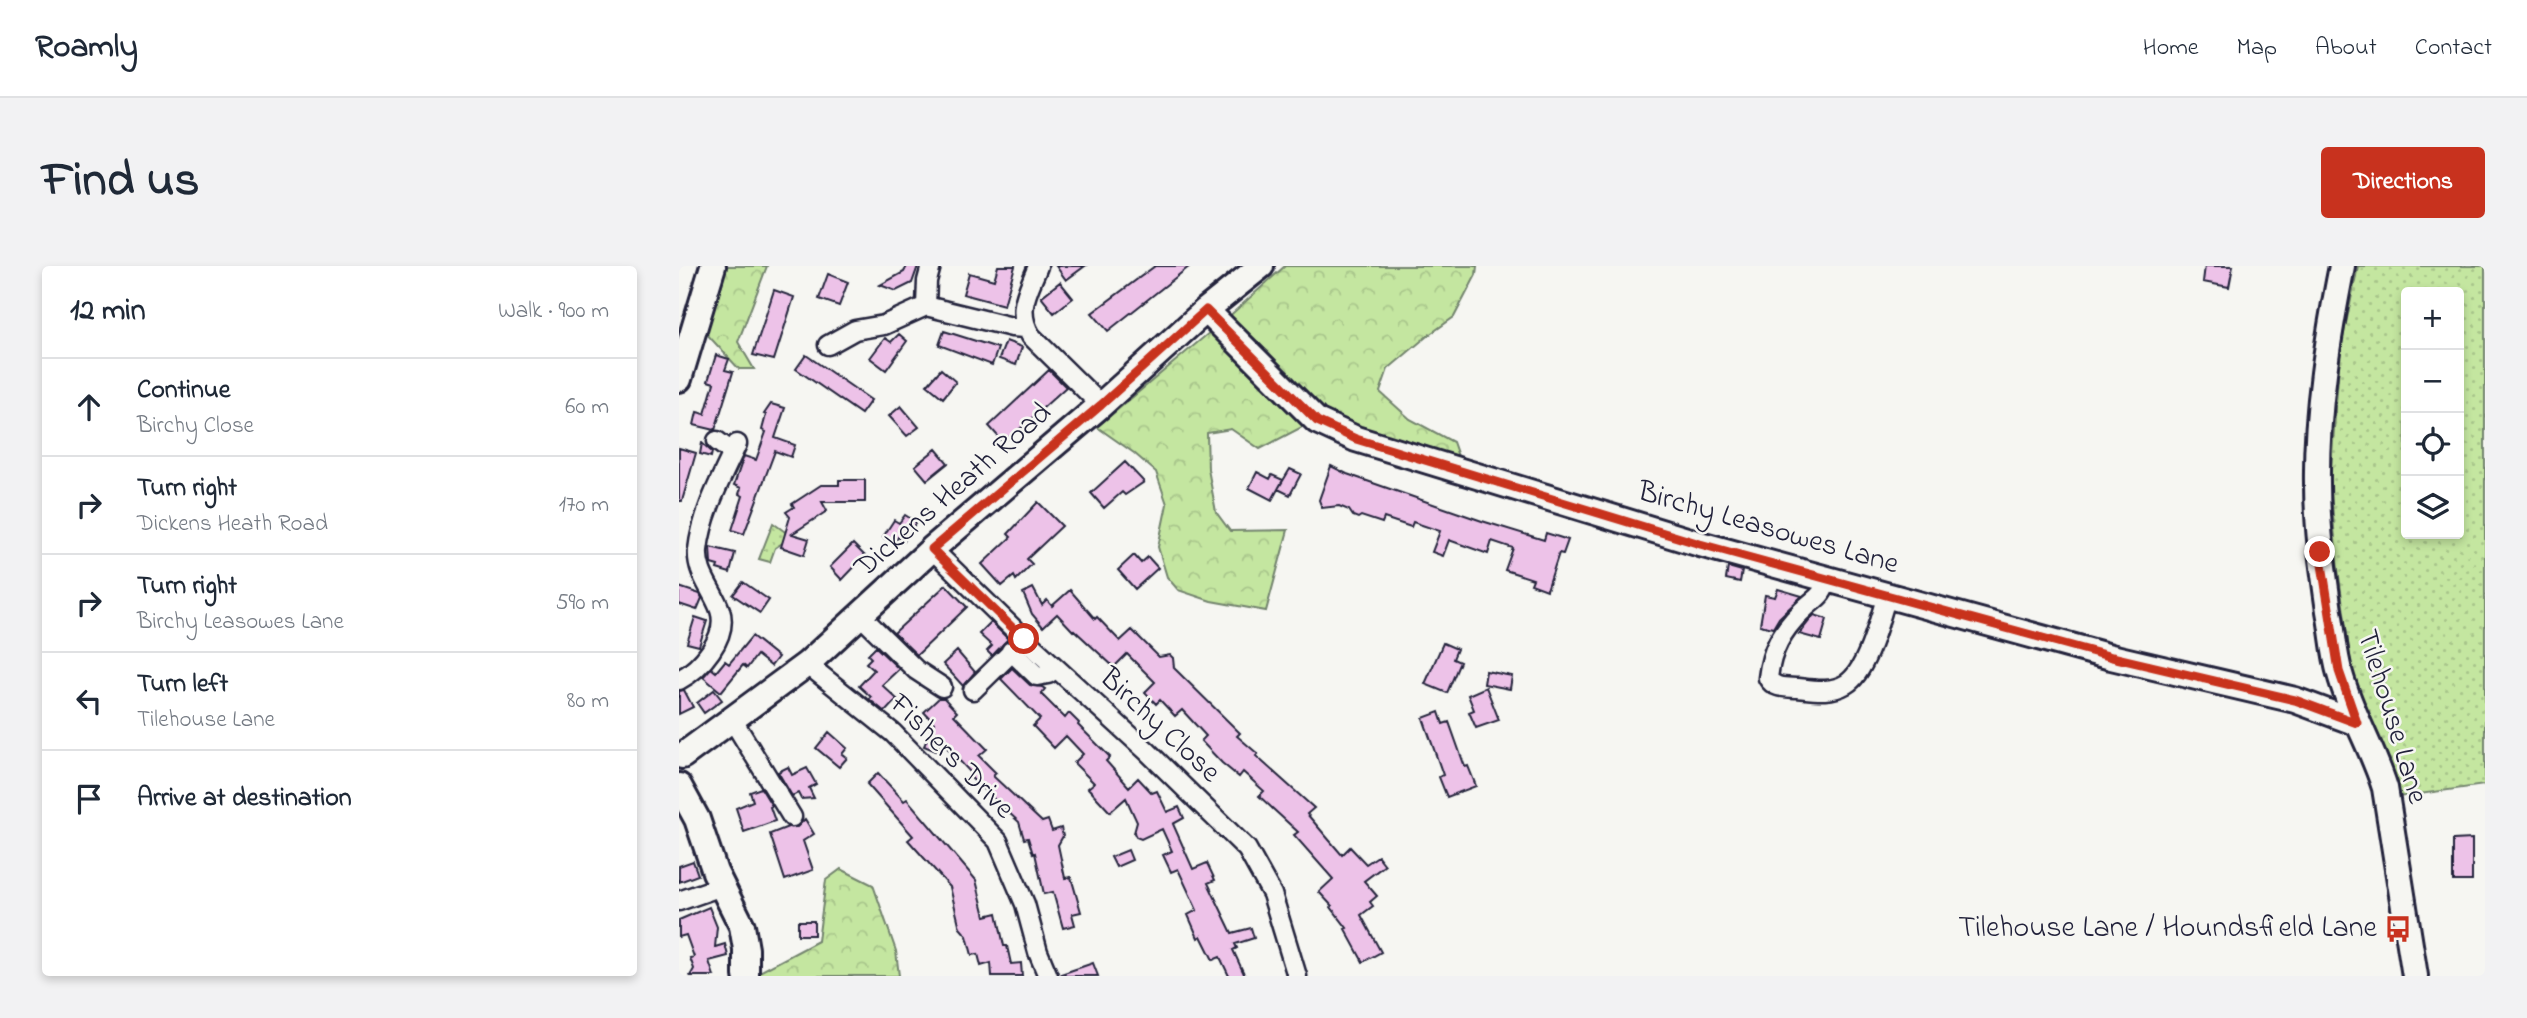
<!DOCTYPE html>
<html lang="en">
<head>
<meta charset="utf-8">
<style>
  :root { --surface:#fff; --page:#f2f2f3; --text:#1f2937; --muted:#747a83; --line:#e0e1e3; --accent:#c8321e }
  body { margin:0; font-family:"Indie Flower",sans-serif; background:var(--page); color:var(--text) }
  .controls { position:absolute; right:21px; top:21px; display:grid; overflow:hidden; border-radius:7px; box-shadow:0 4px 10px #0003 }
  .controls button { width:63px; height:63px; display:grid; place-items:center; padding:0; border:0; border-bottom:2px solid var(--line); background:var(--surface); color:var(--text); font:35px sans-serif }
  .stop { position:absolute; width:21px; height:21px; margin:-16px; border:5px solid #c8321e; border-radius:50%; background:#fff }
  .stop.end { background:#c8321e; border-color:#fff; box-shadow:0 2px 7px #0008 }
  .list { margin:0; padding:0; list-style:none }
  h2 { display:flex; justify-content:space-between; align-items:center; height:91px; margin:0; padding:0 28px; font-size:30px }
  h2 small { font-size:23px; font-weight:400; color:var(--muted) }
  .list li { display:grid; grid-template-columns:46px 1fr auto; gap:21px; align-items:center; box-sizing:border-box; height:98px; padding:0 28px; border-top:2px solid var(--line) }
  .list b { display:block; font-size:26px; white-space:nowrap }
  .list p { margin:0; font-size:23px; white-space:nowrap; color:var(--muted) }
  .list em { font-size:23px; font-style:normal; color:var(--muted) }
  .icon { flex:none; width:38px; height:38px; fill:none; stroke:currentColor; stroke-width:2; stroke-linecap:round; stroke-linejoin:round }
  .map { position:relative; flex:none; width:1806px; height:710px; overflow:hidden; border-radius:7px }
  header { display:flex; align-items:center; gap:42px; box-sizing:border-box; height:98px; padding:0 35px; background:var(--surface); border-bottom:2px solid var(--line) }
  header strong { font-size:33px }
  nav { display:flex; gap:38px; margin-inline-start:auto; font-size:24px }
  .intro { display:flex; align-items:center; justify-content:space-between; box-sizing:border-box; height:168px; padding:0 42px }
  h1 { margin:0; font-size:49px }
  .button { padding:18px 32px; border-radius:7px; background:var(--accent); color:#fff; font-size:24px; font-weight:700 }
  main { display:flex; gap:42px; padding:0 42px }
  aside { flex:1; background:var(--surface); border-radius:7px; box-shadow:0 4px 10px #0003 }
  .map>svg:first-child { display:block }
  .green { fill:url(#green-dots); stroke:#73846e; stroke-width:2; fill-rule:evenodd }
  .forest { fill:url(#forest-crowns); stroke:#73846e; stroke-width:2 }
  .building { fill:#edc2e8; stroke:#22223b; stroke-width:2 }
  .lines { fill:none; stroke-linecap:round; stroke-linejoin:round }
  .street-casing { stroke:#22223b; stroke-width:23 }
  .secondary-casing { stroke:#22223b; stroke-width:30 }
  .street { stroke:#f6f6f2; stroke-width:18 }
  .secondary { stroke:#f6f6f2; stroke-width:24 }
  .route { stroke:#c8321e; stroke-width:9 }
  .labels { text-anchor:middle; dominant-baseline:central; stroke-width:5; stroke-linejoin:round; paint-order:stroke }
  .street-label { font-size:30px; fill:#22223b; stroke:#f6f6f2 }
  .poi-label { font-size:30px; fill:#22223b; stroke:#f6f6f2; text-anchor:end }
</style>
</head>
<body>
<header>
<strong>Roamly</strong>
<nav><a>Home</a><a>Map</a><a>About</a><a>Contact</a></nav>
</header>
<div class="intro"><h1>Find us</h1><a class="button">Directions</a></div>
<main>
<aside>
<h2>12 min<small>Walk · 900 m</small></h2>
<ul class="list">
<li><svg class="icon" aria-label="ahead" viewBox="0 0 24 24"><path d="M12 20V5M6 11l6-6 6 6"/></svg><div><b>Continue</b><p>Birchy Close</p></div><em>60 m</em></li>
<li><svg class="icon" aria-label="right" viewBox="0 0 24 24"><path d="M7 20v-9h11M14 6l5 5-5 5"/></svg><div><b>Turn right</b><p>Dickens Heath Road</p></div><em>170 m</em></li>
<li><svg class="icon" aria-label="right" viewBox="0 0 24 24"><path d="M7 20v-9h11M14 6l5 5-5 5"/></svg><div><b>Turn right</b><p>Birchy Leasowes Lane</p></div><em>590 m</em></li>
<li><svg class="icon" aria-label="left" viewBox="0 0 24 24"><path d="M17 20v-9H6M10 6l-5 5 5 5"/></svg><div><b>Turn left</b><p>Tilehouse Lane</p></div><em>80 m</em></li>
<li><svg class="icon" aria-label="arrive" viewBox="0 0 24 24"><path d="M6 21V4h12l-3 4 3 4H6"/></svg><div><b>Arrive at destination</b></div></li>
</ul>
</aside>
<div class="map">
<svg width="1806" height="710" viewBox="0 0 1806 710">
  <defs>
    <pattern id="green-dots" width="8" height="8" patternUnits="userSpaceOnUse" patternTransform="scale(1.75)"><rect width="8" height="8" fill="#c4e6a0"/><path d="M2 2h.1M6 6h.1" fill="none" stroke="#a8c58b" stroke-width="1.8" stroke-linecap="round"/></pattern>
    <pattern id="forest-crowns" width="20" height="18" patternUnits="userSpaceOnUse" patternTransform="scale(1.75)"><rect width="20" height="18" fill="#c4e6a0"/><path d="M2 6a3 3 0 1 1 6 0M12 15a3 3 0 1 1 6 0" fill="none" stroke="#a8c58b"/></pattern>
  </defs>
  <rect width="100%" height="100%" fill="#f6f6f2"/>
  <filter id="ink" filterUnits="userSpaceOnUse"><feTurbulence type="fractalNoise" baseFrequency=".0143" numOctaves="2"/><feDisplacementMap in="SourceGraphic" scale="14" xChannelSelector="R" yChannelSelector="G"/><feConvolveMatrix kernelMatrix="1 2 1 2 8 2 1 2 1" color-interpolation-filters="sRGB"/></filter>
  <g filter="url(#ink)">
    <path class="green" d="M1679 0H1806V519L1719 531 1674 413 1658 296 1651 215 1661 86ZM1727 26H1780V268H1727Z
      M94 257 109 268 105 276 96 282 91 296 80 293Z"/>
    <path class="forest" d="M42 0H88L59 76 75 103H60L25 65Z
      M606 0H798L797 9 775 51 747 71 709 103 701 126 731 153 774 176 781 196 650 156 546 54Z
      M531 66 627 159 581 183 552 163 528 167 529 203 537 246 551 265 609 264 587 345 532 335 499 324 488 311 479 281 488 238 477 206 455 187 418 161Z
      M162 603 194 619 217 685 220 710H73L139 675 147 614Z"/>
    <path class="building" d="M228 0H239L233 17 217 25 201 19 225 6Z
      M319 0H336L325 39 284 28 290 7 315 14Z
      M377 0H406L387 14Z
      M476 0H511L429 65 413 47Z
      M1526 0H1554L1550 21 1524 16Z
      M149 8 169 16 160 40 140 33Z
      M381 16 394 32 375 47 362 31Z
      M95 24 115 31 95 94 74 89Z
      M265 65 319 82 313 99 260 79Z
      M220 68 228 75 207 104 191 92 206 72 212 76Z
      M327 75 343 81 337 99 320 93Z
      M37 89 50 93 46 104 54 106 36 164 15 159 18 146 26 148 35 117 29 115Z
      M127 89 192 134 182 148 117 103Z
      M262 103 277 116 264 132 248 119Z
      M370 104 387 121 343 161 324 176 310 160Z
      M92 138 106 142 96 172 116 179 112 191 96 185 65 268 53 264 64 230 60 228 62 222 55 219 65 190 77 194 87 166 83 164 87 149 85 148Z
      M222 140 240 161 228 170 210 150Z
      M23 177 33 186 32 191 21 188Z
      M0 182 17 187 3 235H0Z
      M257 183 269 197 248 214 236 200Z
      M446 196 465 216 446 229 443 226 425 242 412 227Z
      M652 200 668 208 803 255 865 274 867 267 889 274 884 288 880 287 868 324 852 318 854 313 826 304 834 282 813 275 809 288 770 274 764 290 753 286 761 265 734 256 732 261 705 252 703 257 682 250 679 252 674 250 670 244 660 240 643 242 640 234Z
      M611 203 622 208 611 229 599 223Z
      M578 206 591 213 593 209 604 214 593 234 570 222Z
      M160 214H186V236H143L148 245 113 268 130 273 125 289 102 281 111 251 107 246 115 241 113 238 142 219H160Z
      M359 236 383 260 348 293 353 298 337 314 335 310 323 320 303 298 332 271 329 268Z
      M226 249 237 256 225 275 219 271 214 278 204 271 215 254 220 257Z
      M174 278 186 290 163 314 151 301Z
      M31 281 56 287 51 307 38 303 39 300 32 298Z
      M455 289 462 297 469 291 479 302 456 323 439 304Z
      M1049 301 1063 305 1061 316 1047 313Z
      M64 316 90 334 81 347 54 329Z
      M267 319 288 341 238 389 215 367Z
      M0 321 21 328 23 332 18 344 0 338Z
      M354 322 363 339 368 334 373 340 391 324 416 353 418 351 441 375 453 364 480 391 491 389 494 392 495 402 561 467 558 470 579 488 577 490 635 542 628 548 663 589 671 581 687 598 699 590 706 599 685 615 698 630 691 636 694 640 682 649 702 686 684 696 666 663 668 662 652 641 653 640 640 626 654 613 615 569 619 566 580 530 585 525 564 506 560 511 543 497 522 475 527 470 503 444 496 450 481 434 477 438 466 426 476 416 448 388 435 401 395 364 394 365 378 348 364 361 353 348 344 327Z
      M1099 323 1123 330 1100 352 1094 362 1081 359 1086 329 1096 331Z
      M1135 349 1148 353 1142 374 1120 368Z
      M16 351 28 355 20 380 8 377Z
      M312 356 329 373 313 390 308 385 313 380 300 368Z
      M73 370 99 391 92 400 78 389 68 402 64 399 42 426 24 411 32 402 37 406 46 395 50 398Z
      M764 377 778 383 774 393 781 396 768 427 746 418Z
      M197 381 220 403 203 419 218 433 206 446 190 433 192 431 180 420 195 404 187 397 192 392 189 389Z
      M278 385 296 406 284 420 264 398Z
      M333 402 351 419 363 421 366 423 362 428 386 452 390 447 400 457 399 459 431 491 427 495 450 521 459 512 473 527 478 525 488 546 500 541 505 552 494 558 514 603 528 597 536 614 529 617 553 667 572 662 575 672 556 678 558 682 554 684 566 710H550L541 691 534 694 522 670 519 672 509 649 518 644 499 603 492 606 484 589 493 585 483 563 462 573 457 571 455 567 458 556 447 532 431 546 409 522 415 517 395 497 404 488 387 470 375 482 354 460 361 453 322 413Z
      M807 405 833 410 831 423 805 418Z
      M807 421 820 454 797 462 790 446 795 444 789 429Z
      M5 424 14 441 0 448V425Z
      M35 424 43 434 25 447 18 437Z
      M260 432H265L278 446 275 449 308 483 300 490 317 507 314 510 363 556 369 554 373 565 382 562 384 570 379 579 386 612 392 611 402 646 393 648 396 659 384 662 374 626 365 628 356 587 354 588 349 572 345 573 340 556 290 510 292 507 262 475 257 485 245 480 255 457 245 446Z
      M760 446 764 458 770 456 786 501 789 500 797 520 768 531 760 511 764 509 744 452Z
      M150 466 168 482 163 488 168 492 160 501 137 482Z
      M109 501 113 509 128 502 137 518 130 522 135 532 122 533 119 527 113 530 99 506Z
      M199 507 225 535 228 533 297 614 306 650 318 647 325 680H328L332 698 342 697 343 710H313L312 697 302 700 299 688 293 689 288 670 281 662 271 621 229 574 234 570 188 518Z
      M82 522 93 540 91 541 96 555 65 566 57 542 74 535 71 526Z
      M126 553 135 568 124 575 134 604 106 614 91 568 109 561H118Z
      M1793 573V615H1774V574Z
      M449 584 453 594 437 601 432 591Z
      M14 595 19 609 0 616V600Z
      M30 641 38 661 36 681 46 678 49 690 30 695 35 710H11L15 703 11 692 15 691 7 669 0 671V654Z
      M119 655H135V669H119Z
      M414 697 419 710H382V708Z"/>
    <g class="lines">
      <defs>
        <path id="street" d="M359 0C349 26 336 44 352 70L422 139
          M247 40 333 61 346 62
          M149 79 176 64 205 59 247 40 248 15 252 0
          M38 175 54 187
          M253 283 341 369 468 485 568 583 593 628 618 710
          M1149 313C1141 335 1137 330 1122 346 1103 365 1092 384 1089 412 1095 423 1108 421 1119 422 1136 424 1152 427 1167 418 1188 406 1201 351 1208 329
          M181 349 237 404 263 421
          M332 385 358 410 369 408 377 402
          M128 398 214 467 319 575 346 638 359 686 369 710
          M0 414C21 403 50 371 41 344 34 324 17 307 19 284 23 247 43 211 58 178
          M294 424 346 373
          M53 453 113 551
          M0 635 43 620"/>
        <path id="secondary" d="M1663 0C1649 71 1637 145 1638 217 1638 260 1644 303 1650 345 1654 366 1655 388 1661 408 1672 448 1694 483 1706 522L1736 710
          M527 44 638 155 677 173 1021 278 1432 391 1616 434 1678 457
          M0 113 34 0
          M3 490 128 398 253 283 422 139 527 44 582 0
          M0 520 18 553 36 606 63 660 67 683V710"/>
      </defs>
      <use href="#street" class="street-casing"/>
      <use href="#secondary" class="secondary-casing"/>
      <use href="#street" class="street"/>
      <use href="#secondary" class="secondary"/>
    </g>
  </g>
  <g class="lines" filter="url(#ink)">
    <path class="route" d="M345 373 253 283 422 139 527 44 638 155 677 173 1021 278 1433 391 1616 434 1678 457 1660 405 1641 286"/>
  </g>
  <defs>
    <symbol id="bus-bare" viewBox="-9 -9 18 18"><path d="M-5-6H5V4H4V6H2V4H-2V6H-4V4H-5ZM-3.5-4V0h7V-4ZM-3.5 1.2v1.5H-2V1.2ZM2 1.2v1.5H3.5V1.2Z" fill="#c8321e" stroke="#f6f6f2" stroke-width="2.5" paint-order="stroke"/></symbol>
  </defs>
  <g fill-rule="evenodd">
    <use href="#bus-bare" x="1700" y="644" width="38" height="38"/>
  </g>
  <g class="labels">
    <g class="street-label">
      <text transform="translate(275 225) rotate(-41)">Dickens Heath Road</text>
      <text transform="translate(1089 263) rotate(16)">Birchy Leasowes Lane</text>
      <text transform="translate(1712 451) rotate(73)">Tilehouse Lane</text>
      <text transform="translate(480 460) rotate(43)">Birchy Close</text>
      <text transform="translate(272 491) rotate(45)">Fishers Drive</text>
    </g>
    <g class="poi-label">
      <text x="1698" y="663">Tilehouse Lane / Houndsfield Lane</text>
    </g>
  </g>
</svg>
<div class="controls">
<button>+</button>
<button>−</button>
<button><svg class="icon" aria-label="locate" viewBox="0 0 24 24"><circle cx="12" cy="12" r="6"/><path d="M12 2v4M12 18v4M2 12h4M18 12h4"/></svg></button>
<button><svg class="icon" aria-label="layers" viewBox="0 0 24 24"><path d="M12 4l9 5-9 5-9-5zM3 14l9 5 9-5"/></svg></button>
</div>
<div class="stop" style="left:345px;top:373px"></div>
<div class="stop end" style="left:1641px;top:286px"></div>
</div>
</main>
</body>
</html>
